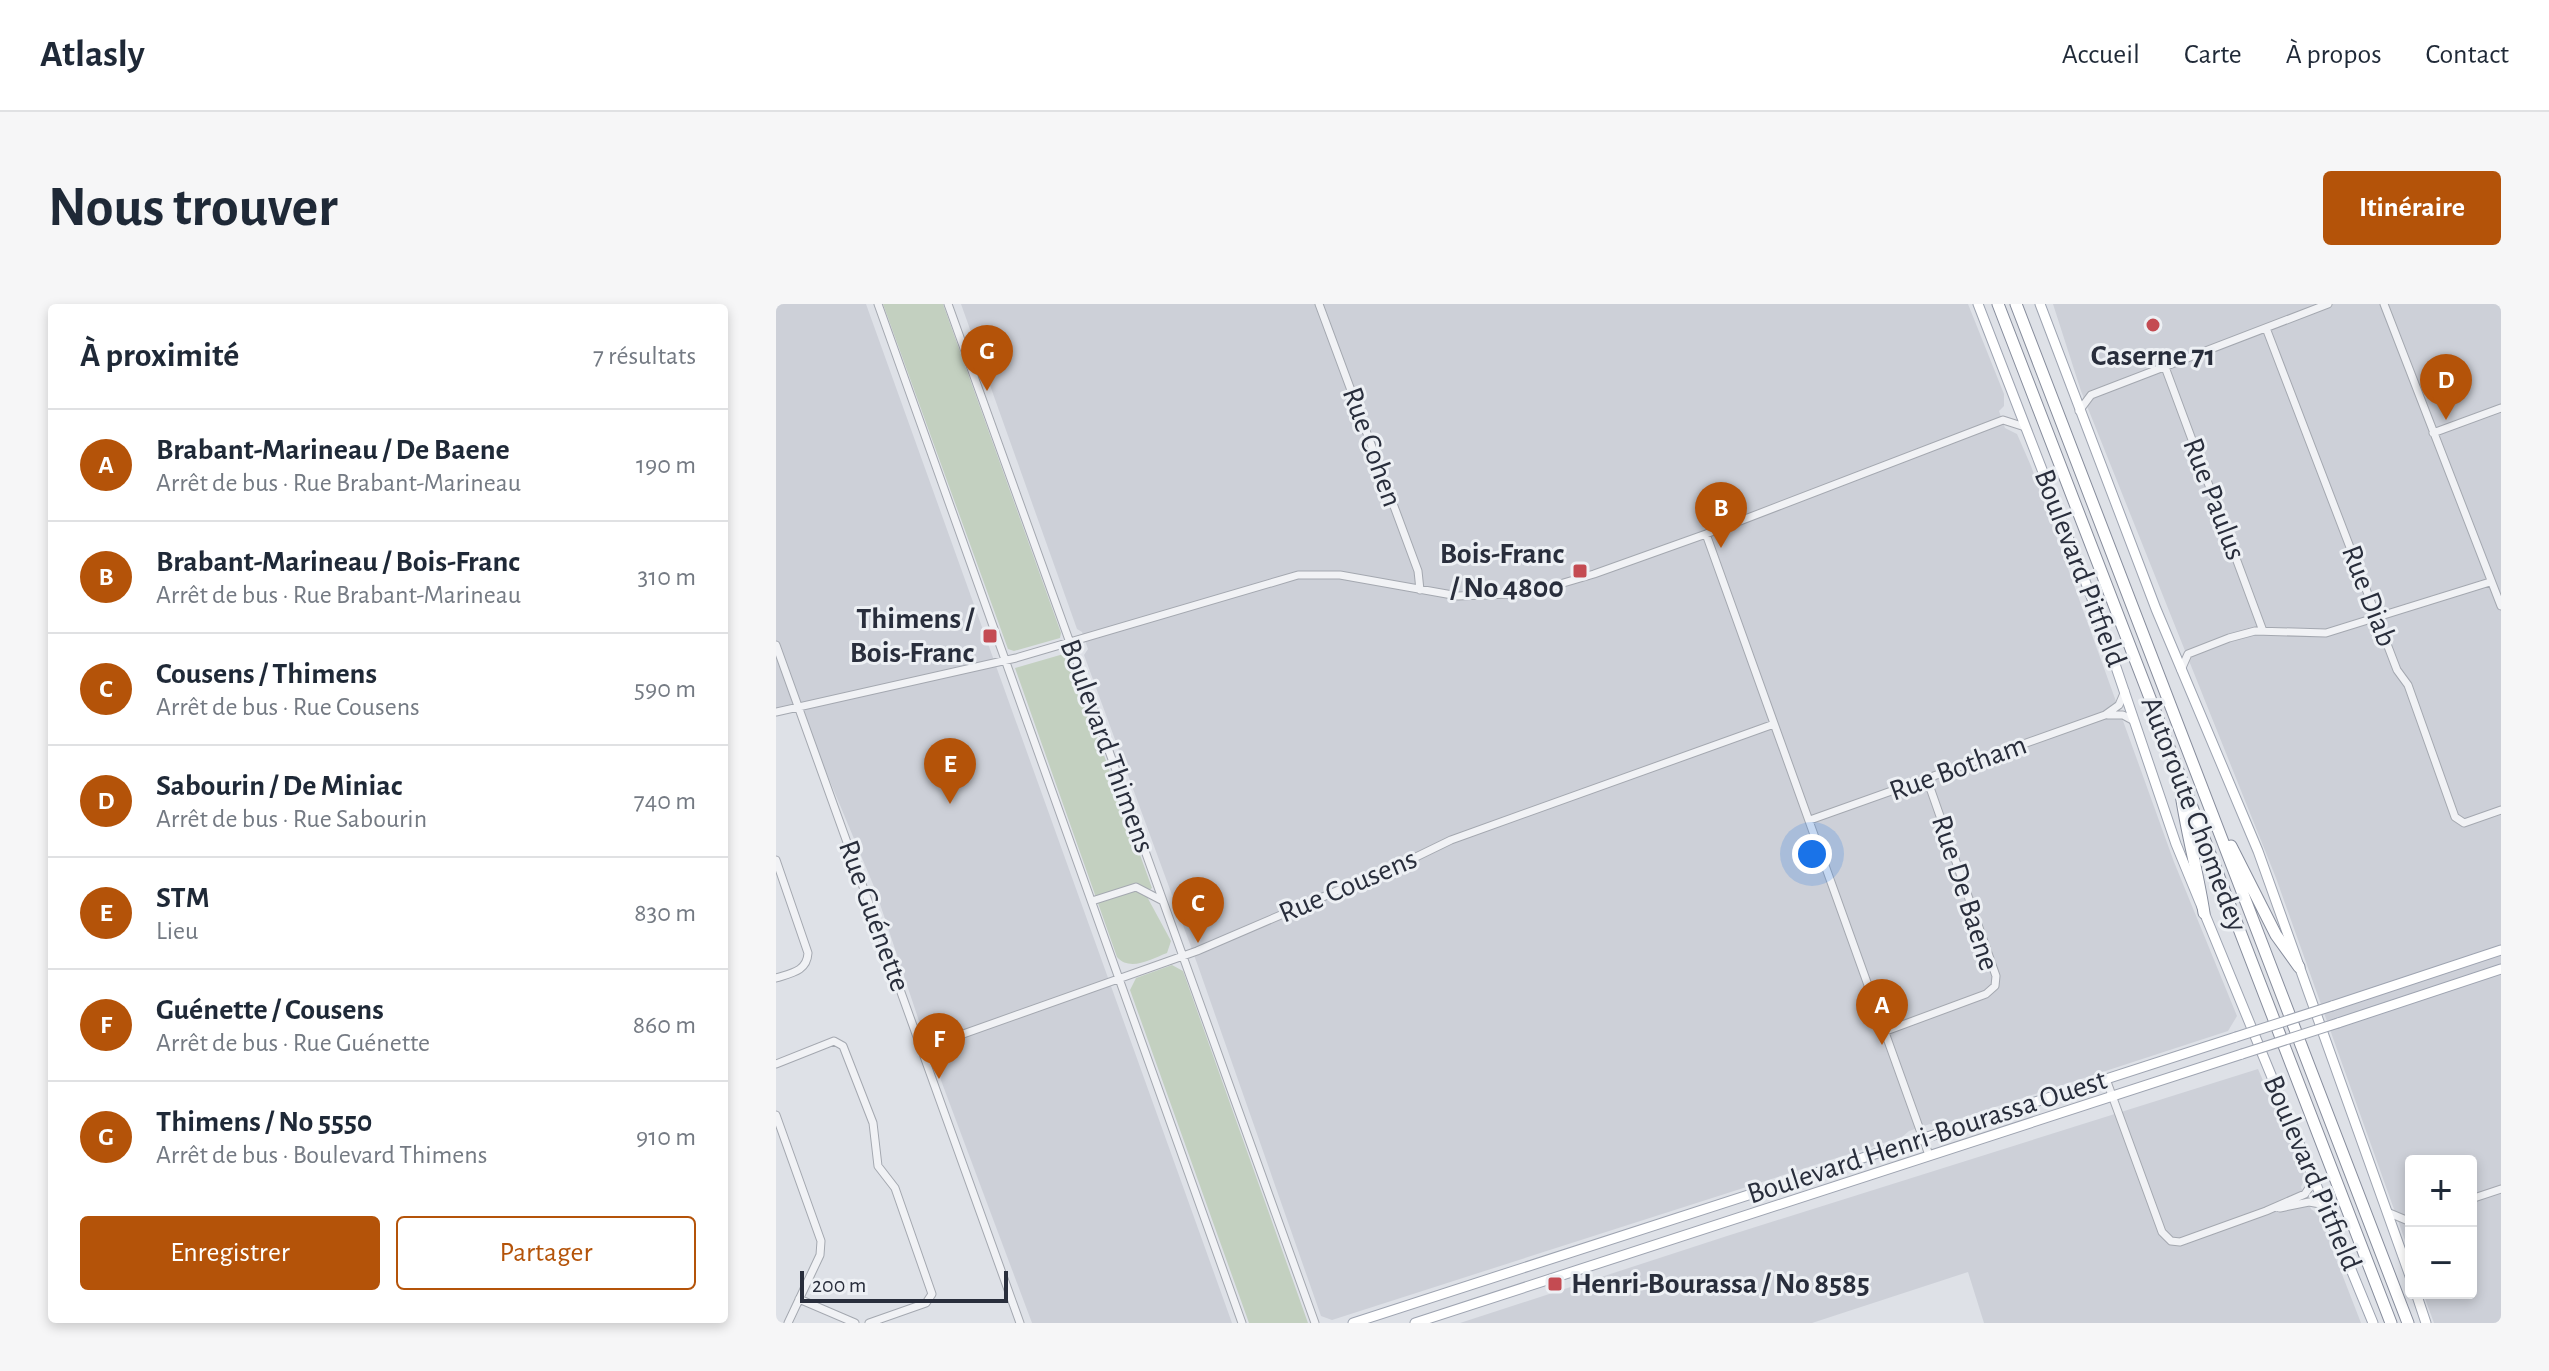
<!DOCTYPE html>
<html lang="fr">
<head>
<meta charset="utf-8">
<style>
  :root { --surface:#fff; --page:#f6f6f7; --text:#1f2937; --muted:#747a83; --line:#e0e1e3; --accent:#b45309 }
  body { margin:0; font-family:"Alegreya Sans",sans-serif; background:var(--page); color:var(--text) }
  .controls { position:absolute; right:24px; bottom:24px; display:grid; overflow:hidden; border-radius:8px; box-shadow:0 4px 12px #0003 }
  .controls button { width:72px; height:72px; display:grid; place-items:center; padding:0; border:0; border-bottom:2px solid var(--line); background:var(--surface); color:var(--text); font:40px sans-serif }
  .scale { position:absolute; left:24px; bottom:20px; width:208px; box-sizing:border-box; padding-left:8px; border:4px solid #292e3c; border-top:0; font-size:22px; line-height:28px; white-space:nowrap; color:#292e3c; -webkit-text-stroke:6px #edf0f4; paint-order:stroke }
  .you { position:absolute; left:1036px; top:550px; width:28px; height:28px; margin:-20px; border:6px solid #fff; border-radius:50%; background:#1a73e8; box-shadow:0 0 0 12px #1a73e833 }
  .badge { display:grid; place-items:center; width:52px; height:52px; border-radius:50%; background:var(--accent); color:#fff; font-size:26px; font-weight:700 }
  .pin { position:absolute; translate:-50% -66px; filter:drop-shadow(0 2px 4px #0008) }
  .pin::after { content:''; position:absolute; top:42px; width:28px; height:24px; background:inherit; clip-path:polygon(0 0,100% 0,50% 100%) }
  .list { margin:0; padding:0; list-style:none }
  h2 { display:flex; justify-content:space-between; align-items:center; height:104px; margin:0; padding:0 32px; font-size:34px }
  h2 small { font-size:26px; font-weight:400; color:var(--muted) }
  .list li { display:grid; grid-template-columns:52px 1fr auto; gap:24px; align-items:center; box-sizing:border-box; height:112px; padding:0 32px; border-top:2px solid var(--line) }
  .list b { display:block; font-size:30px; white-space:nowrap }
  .list p { margin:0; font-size:26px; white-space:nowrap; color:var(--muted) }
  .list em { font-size:26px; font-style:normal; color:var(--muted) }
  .actions { display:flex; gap:16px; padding:24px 32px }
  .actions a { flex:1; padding:18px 0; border:2px solid var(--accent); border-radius:8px; text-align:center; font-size:28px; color:var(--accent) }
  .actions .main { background:var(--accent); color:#fff }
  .map { position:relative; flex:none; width:1725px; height:1019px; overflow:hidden; border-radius:8px }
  header { display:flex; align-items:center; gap:48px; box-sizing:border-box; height:112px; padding:0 40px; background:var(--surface); border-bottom:2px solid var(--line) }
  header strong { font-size:38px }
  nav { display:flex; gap:44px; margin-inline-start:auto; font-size:28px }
  .intro { display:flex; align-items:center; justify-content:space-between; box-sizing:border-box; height:192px; padding:0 48px }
  h1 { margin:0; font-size:56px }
  .button { padding:20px 36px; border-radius:8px; background:var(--accent); color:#fff; font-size:28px; font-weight:700 }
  main { display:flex; gap:48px; padding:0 48px }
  aside { flex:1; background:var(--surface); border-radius:8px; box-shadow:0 4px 12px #0003 }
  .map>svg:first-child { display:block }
  .built { fill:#cdd0d8 }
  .green { fill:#c3d0c0 }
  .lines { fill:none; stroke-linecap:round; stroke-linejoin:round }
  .minor-casing { stroke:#a4a8b0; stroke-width:9 }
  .major-casing { stroke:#9ea4b1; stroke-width:11 }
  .highway-casing { stroke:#878d9c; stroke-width:13 }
  .minor { stroke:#f1f2f5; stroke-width:7 }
  .major { stroke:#fff; stroke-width:9 }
  .highway { stroke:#fff; stroke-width:11 }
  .major-bridge-casing { stroke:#9ea4b1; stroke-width:11; stroke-linecap:butt }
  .major-bridge { stroke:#fff; stroke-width:9 }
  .poi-dot { fill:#c44b52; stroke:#edf0f4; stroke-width:3 }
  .labels { text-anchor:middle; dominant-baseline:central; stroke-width:6; stroke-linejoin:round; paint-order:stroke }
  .poi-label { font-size:30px; font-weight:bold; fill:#292e3c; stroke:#edf0f4; text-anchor:end }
  .street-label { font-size:30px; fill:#292e3c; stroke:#edf0f4 }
</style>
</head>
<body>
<header>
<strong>Atlasly</strong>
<nav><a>Accueil</a><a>Carte</a><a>À propos</a><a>Contact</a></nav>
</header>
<div class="intro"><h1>Nous trouver</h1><a class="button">Itinéraire</a></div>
<main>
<aside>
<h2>À proximité<small>7 résultats</small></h2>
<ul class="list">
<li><span class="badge">A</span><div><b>Brabant-Marineau / De Baene</b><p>Arrêt de bus · Rue Brabant-Marineau</p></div><em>190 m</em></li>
<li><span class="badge">B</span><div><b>Brabant-Marineau / Bois-Franc</b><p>Arrêt de bus · Rue Brabant-Marineau</p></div><em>310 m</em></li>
<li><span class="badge">C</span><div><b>Cousens / Thimens</b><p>Arrêt de bus · Rue Cousens</p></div><em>590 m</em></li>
<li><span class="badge">D</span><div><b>Sabourin / De Miniac</b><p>Arrêt de bus · Rue Sabourin</p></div><em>740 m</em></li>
<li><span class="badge">E</span><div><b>STM</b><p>Lieu</p></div><em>830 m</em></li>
<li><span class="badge">F</span><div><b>Guénette / Cousens</b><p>Arrêt de bus · Rue Guénette</p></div><em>860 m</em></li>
<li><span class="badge">G</span><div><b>Thimens / No 5550</b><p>Arrêt de bus · Boulevard Thimens</p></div><em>910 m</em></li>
</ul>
<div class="actions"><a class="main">Enregistrer</a><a>Partager</a></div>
</aside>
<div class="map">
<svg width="1725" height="1019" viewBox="0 0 1725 1019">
  <rect width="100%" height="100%" fill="#dee1e7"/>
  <path class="built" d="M0 0H90L456 1019H256L145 723 99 585 23 403 0 408Z
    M185 0H1192L1228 90V102L1223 107 1229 124 1241 130 1255 162 1398 558 1461 712 1452 727 1161 822 1154 820 1133 827 1126 833 556 1016 545 1012 422 662 308 351 312 345 306 328 301 325Z
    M1277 0H1725V1019H1658L1647 989H1695V857H1635V953L1500 574 1305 87Z
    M1482 765 1529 873 1525 883 1535 905 1543 911 1585 1019H1208L1192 968 1036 1019H684L951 932Z"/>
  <path class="green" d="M107 0H167L285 329 284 334 238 347 232 345Z
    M291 349 376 584 369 589 395 637 391 649C375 655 354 668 341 653L239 364Z
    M396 661 407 667 532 1019H473L354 686 360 674Z"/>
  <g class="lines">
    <defs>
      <path id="minor" d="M102 0 466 1019
        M172 0 539 1019
        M543 0 642 267 644 286
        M1608 0 1725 302
        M1490 24 1621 366 1632 381 1679 513 1688 519 1725 506
        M1389 63 1487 327
        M1303 107 1315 91 1552 0
        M1657 129 1725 104
        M930 230 1153 851
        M0 341 244 1019
        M1405 366 1412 350 1453 334 1479 327 1550 329 1714 278
        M0 408 240 354 522 271H564L682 292 734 290 767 285 818 270 930 230 1227 116 1249 123
        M1332 411H1347L1358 417
        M1034 516 1329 411 1343 401 1349 387
        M0 556 32 649C31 667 16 669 0 674
        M316 597 360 583 385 596
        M1110 727 1210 690 1219 682 1220 672 1151 475
        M145 745 421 647 640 553 675 536 998 420
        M0 760 58 737 67 742 97 819 102 862 119 884 156 990 150 999 93 1019
        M1330 775 1386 928 1395 937 1404 938 1490 907 1529 890 1539 875
        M0 811 45 937 44 951 12 1019
        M1695 895 1725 885
        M1504 904 1533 898 1550 901
        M1611 908 1630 916 1635 914
        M23 995 79 1019"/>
      <path id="major" d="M1202 0 1323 313 1400 540 1597 1019
        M1264 0 1380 305 1482 547 1635 975
        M1556 702 1725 646
        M1562 719 1725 665
        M1640 989 1650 1019
        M577 1019 1460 733
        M639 1019 1466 750"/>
      <path id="highway" d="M1222 0 1615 1019
        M1240 0 1632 1019
        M1405 490C1411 531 1422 569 1428 609
        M1455 542 1500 631 1523 663"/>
    </defs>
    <use href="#minor" class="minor-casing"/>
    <use href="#major" class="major-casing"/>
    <use href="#highway" class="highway-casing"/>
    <use href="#minor" class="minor"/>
    <use href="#major" class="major"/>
    <use href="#highway" class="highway"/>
    <defs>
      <path id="major-bridge" d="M1460 733 1556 702
        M1466 750 1562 719"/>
    </defs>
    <use href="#major-bridge" class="major-bridge-casing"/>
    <use href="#major-bridge" class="major-bridge"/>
  </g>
  <g class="poi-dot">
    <circle cx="1377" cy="21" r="8"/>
    <rect x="796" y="259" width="16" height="16" rx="4"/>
    <rect x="206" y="324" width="16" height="16" rx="4"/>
    <rect x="771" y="972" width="16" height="16" rx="4"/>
  </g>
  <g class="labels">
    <g class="poi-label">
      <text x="1377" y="52" text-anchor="middle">Caserne 71</text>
      <text x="788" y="250">Bois-Franc<tspan x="788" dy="34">/ No 4800</tspan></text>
      <text x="198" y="315">Thimens /<tspan x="198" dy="34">Bois-Franc</tspan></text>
      <text x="795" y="980" text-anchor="start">Henri-Bourassa / No 8585</text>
    </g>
    <g class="street-label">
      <text transform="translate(596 143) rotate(70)">Rue Cohen</text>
      <text transform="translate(1438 195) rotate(69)">Rue Paulus</text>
      <text transform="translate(1304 264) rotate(69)">Boulevard Pitfield</text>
      <text transform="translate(1593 292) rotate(69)">Rue Diab</text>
      <text transform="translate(331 442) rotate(70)">Boulevard Thimens</text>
      <text transform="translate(1182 464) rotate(-20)">Rue Botham</text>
      <text transform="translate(1418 510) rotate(69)">Autoroute Chomedey</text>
      <text transform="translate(572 582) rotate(-23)">Rue Cousens</text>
      <text transform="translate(1189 589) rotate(72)">Rue De Baene</text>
      <text transform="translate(98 612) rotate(70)">Rue Guénette</text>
      <text transform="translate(1151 833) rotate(-18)">Boulevard Henri-Bourassa Ouest</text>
      <text transform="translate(1536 869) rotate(67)">Boulevard Pitfield</text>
    </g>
  </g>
</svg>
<div class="controls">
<button>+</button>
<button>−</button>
</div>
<div class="scale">200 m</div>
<div class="you"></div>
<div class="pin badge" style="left:1106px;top:741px">A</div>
<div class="pin badge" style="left:945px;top:244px">B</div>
<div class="pin badge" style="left:422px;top:639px">C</div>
<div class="pin badge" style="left:1670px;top:116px">D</div>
<div class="pin badge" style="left:174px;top:500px">E</div>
<div class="pin badge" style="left:163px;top:775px">F</div>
<div class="pin badge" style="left:211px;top:87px">G</div>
</div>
</main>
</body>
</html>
